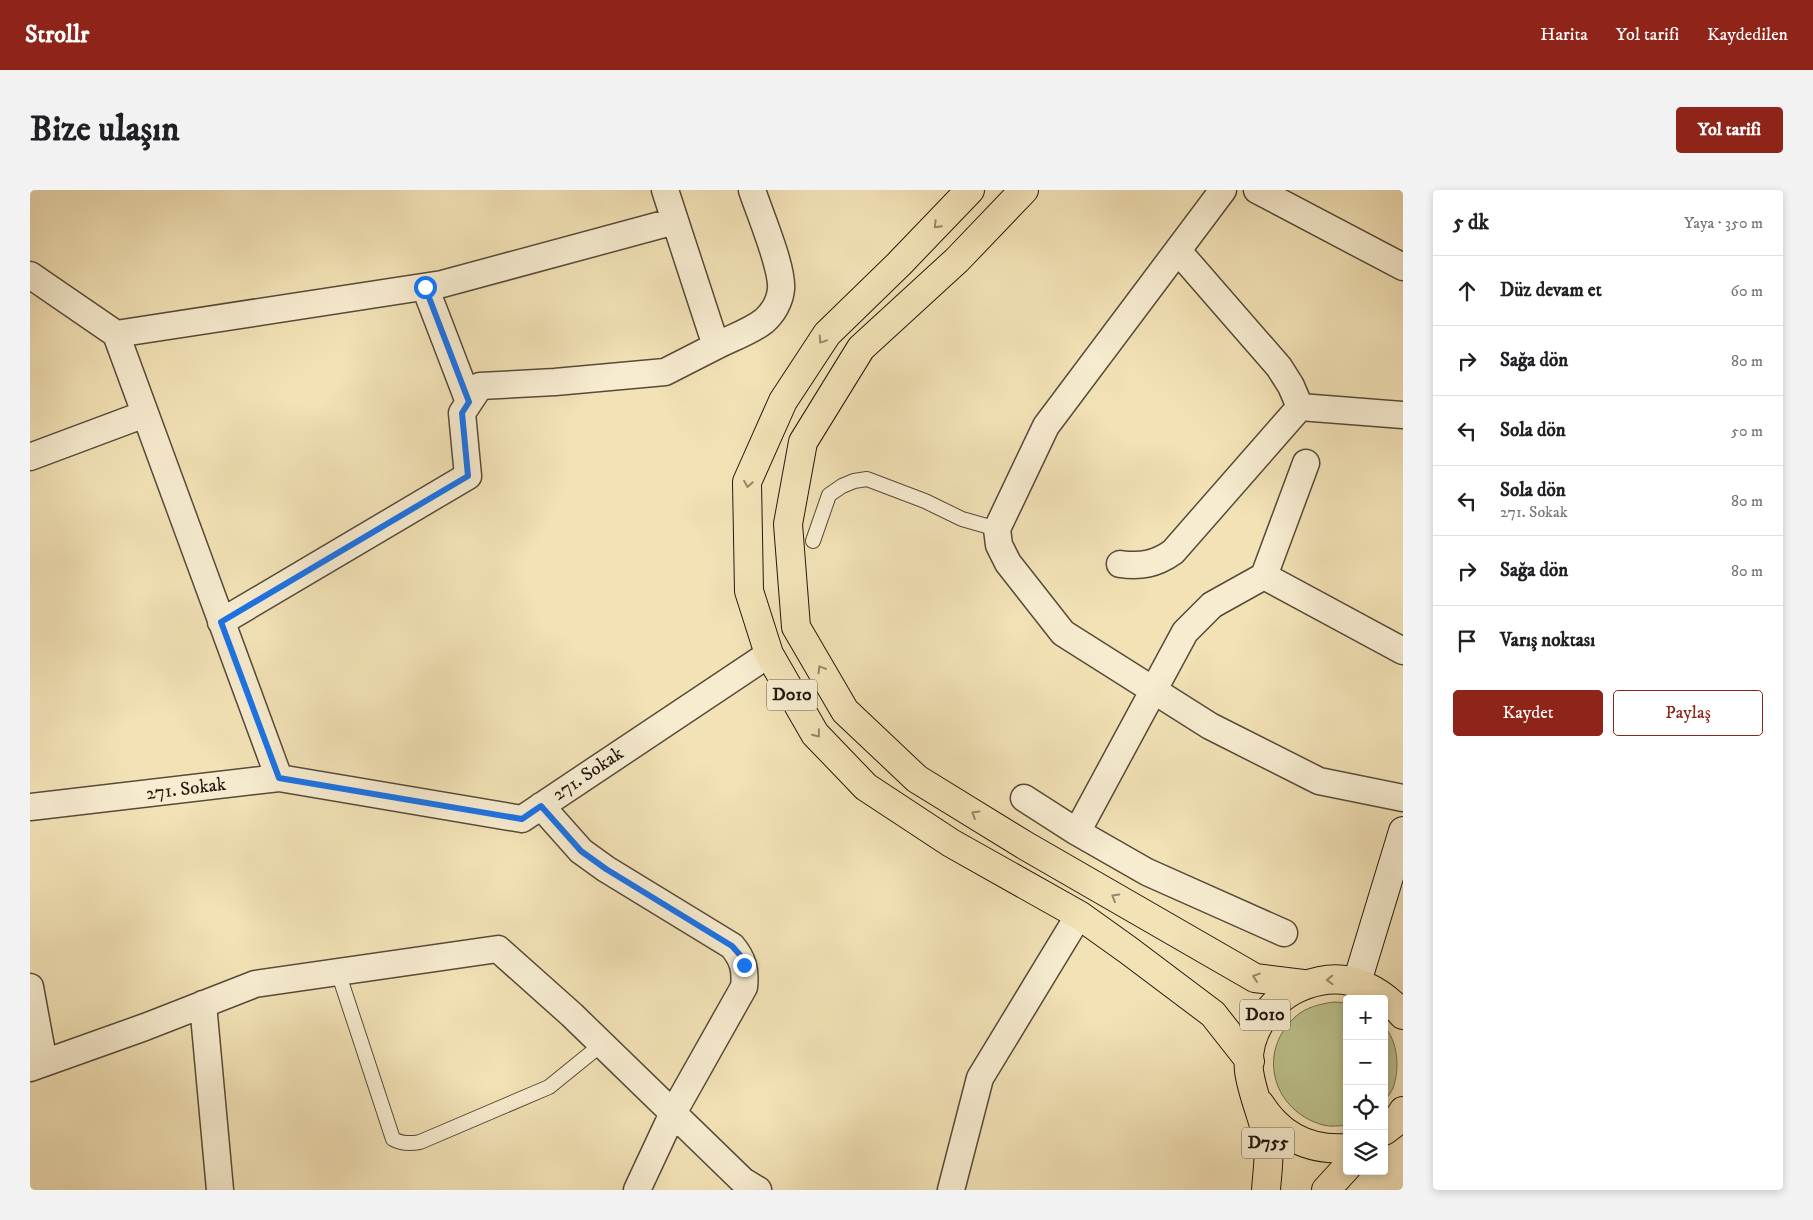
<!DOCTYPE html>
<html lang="tr">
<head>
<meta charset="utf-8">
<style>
  :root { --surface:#fff; --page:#f2f2f2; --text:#202124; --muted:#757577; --line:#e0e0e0; --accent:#8f2418 }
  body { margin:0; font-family:"IM FELL DW Pica",serif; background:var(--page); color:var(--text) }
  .controls { position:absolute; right:15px; bottom:15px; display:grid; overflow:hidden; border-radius:5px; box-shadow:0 2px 8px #0003 }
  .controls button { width:45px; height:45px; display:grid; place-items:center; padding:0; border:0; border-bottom:1px solid var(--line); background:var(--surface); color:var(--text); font:25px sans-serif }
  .stop { position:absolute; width:15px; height:15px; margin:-11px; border:4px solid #1a73e8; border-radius:50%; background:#fff }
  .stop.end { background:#1a73e8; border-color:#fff; box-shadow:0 1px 5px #0008 }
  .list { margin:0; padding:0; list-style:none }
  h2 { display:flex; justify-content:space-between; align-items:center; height:65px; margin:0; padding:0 20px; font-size:21px }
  h2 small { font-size:16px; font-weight:400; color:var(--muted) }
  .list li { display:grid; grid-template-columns:32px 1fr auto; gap:15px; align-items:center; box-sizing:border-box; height:70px; padding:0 20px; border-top:1px solid var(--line) }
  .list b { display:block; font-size:19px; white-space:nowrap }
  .list p { margin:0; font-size:16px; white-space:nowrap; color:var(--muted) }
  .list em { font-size:16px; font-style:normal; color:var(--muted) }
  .actions { display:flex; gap:10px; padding:15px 20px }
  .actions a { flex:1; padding:11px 0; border:1px solid var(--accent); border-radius:5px; text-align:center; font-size:18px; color:var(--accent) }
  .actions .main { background:var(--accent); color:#fff }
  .icon { flex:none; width:28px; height:28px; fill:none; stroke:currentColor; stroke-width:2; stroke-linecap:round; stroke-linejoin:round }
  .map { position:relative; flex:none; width:1373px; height:1000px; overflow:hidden; border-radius:5px }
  header { display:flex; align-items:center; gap:30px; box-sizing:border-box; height:70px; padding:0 25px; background:var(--accent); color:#fff }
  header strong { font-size:24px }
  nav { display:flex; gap:28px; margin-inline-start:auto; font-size:18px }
  .intro { display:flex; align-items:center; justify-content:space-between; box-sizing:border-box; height:120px; padding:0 30px }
  h1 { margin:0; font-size:35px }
  .button { padding:12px 22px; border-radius:5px; background:var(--accent); color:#fff; font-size:18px; font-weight:700 }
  main { display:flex; gap:30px; padding:0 30px }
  aside { flex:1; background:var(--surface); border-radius:5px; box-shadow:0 2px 8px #0003 }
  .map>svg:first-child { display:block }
  .green { fill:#bdc28c; stroke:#706e4e }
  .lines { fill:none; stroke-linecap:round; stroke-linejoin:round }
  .service-casing { stroke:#574b39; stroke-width:16 }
  .minor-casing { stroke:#574b39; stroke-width:29 }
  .secondary-casing { stroke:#23190f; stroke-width:30 }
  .trunk-casing { stroke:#23190f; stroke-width:30 }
  .service { stroke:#f7ecd0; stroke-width:14 }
  .minor { stroke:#f7ecd0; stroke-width:26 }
  .secondary { stroke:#f7ecd0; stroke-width:28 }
  .trunk { stroke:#f2e2b6; stroke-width:28 }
  .oneway { stroke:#95886b }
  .route { stroke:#1a73e8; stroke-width:6 }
  .labels { text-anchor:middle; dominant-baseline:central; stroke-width:5; stroke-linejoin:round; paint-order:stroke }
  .shield { fill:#f7ecd0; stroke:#635849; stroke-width:1 }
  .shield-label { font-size:18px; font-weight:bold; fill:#23190f }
  .street-label { font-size:19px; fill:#23190f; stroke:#f7ecd0 }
</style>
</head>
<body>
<header>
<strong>Strollr</strong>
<nav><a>Harita</a><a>Yol tarifi</a><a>Kaydedilen</a></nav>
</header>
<div class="intro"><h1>Bize ulaşın</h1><a class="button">Yol tarifi</a></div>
<main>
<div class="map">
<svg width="1373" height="1000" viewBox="0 0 1373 1000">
  <rect width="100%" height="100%" fill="#f2e2b6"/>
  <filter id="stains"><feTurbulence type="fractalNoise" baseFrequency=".004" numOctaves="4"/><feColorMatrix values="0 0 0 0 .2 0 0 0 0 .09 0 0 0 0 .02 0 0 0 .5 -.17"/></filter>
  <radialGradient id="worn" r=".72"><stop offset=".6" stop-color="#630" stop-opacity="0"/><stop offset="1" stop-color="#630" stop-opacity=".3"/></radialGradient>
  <path class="green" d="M1304 812 1317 813 1316 935C1309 936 1300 937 1293 935 1243 921 1226 863 1265 827 1276 817 1290 814 1304 812Z
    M1354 836C1368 851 1370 879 1363 898 1361 903 1357 907 1354 912Z"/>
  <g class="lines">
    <defs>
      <path id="service" d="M783 351 799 305 812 296 824 291 837 289 895 311 932 329 967 339
        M308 782 363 949C372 954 380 954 390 952L519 897 572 854"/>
      <path id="minor" d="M1193 0 1016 236 967 339 969 355 978 373 1033 443 1180 536 1289 591 1373 608
        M1227 0 1373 77
        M1148 61 1249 177 1261 196 1270 217 1373 225
        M0 85 86 144 412 94 645 31
        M395 97 439 212
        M86 144 249 588
        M686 156C701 148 720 142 734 131 743 123 750 111 751 99 753 77 729 22 722 0
        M0 267 115 224
        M1090 374C1111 377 1126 374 1143 362L1270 217
        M1234 386 1373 461
        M191 432 438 286 432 223 450 196 525 192 635 182 686 156 635 0
        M994 608 1047 642 1117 682 1254 743
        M511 616 551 661 576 679 702 756C713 769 716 780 714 797L643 923 607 1000
        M0 617 249 588 492 629 739 464
        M1047 642 1155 442 1182 415 1234 386 1276 273
        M0 797 14 873
        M173 814 190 1000
        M0 878 115 837 225 794 468 759 542 825 713 991 728 1000
        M921 1000 950 888 1049 725"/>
      <path id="secondary" d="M1327 792 1373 641"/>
      <path id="trunk" d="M940 0 869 74 797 144 753 211 717 292 719 401 739 464 785 544 836 597 921 653 1049 725 1098 760 1183 824 1220 871
        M994 0 927 70 831 158 773 252 758 334 766 437 815 521 887 589 996 656 1225 788 1273 794
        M1230 914C1250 946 1279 961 1317 958
        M1354 941 1366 932 1373 921
        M1236 1000C1237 985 1240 966 1238 951 1233 927 1222 904 1219 881 1215 836 1248 799 1290 791 1323 784 1352 801 1373 825
        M1296 1000 1317 977"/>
    </defs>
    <use href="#service" class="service-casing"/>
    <use href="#minor" class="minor-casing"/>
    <use href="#secondary" class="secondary-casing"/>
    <use href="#trunk" class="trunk-casing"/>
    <use href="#service" class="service"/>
    <use href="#minor" class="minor"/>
    <use href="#secondary" class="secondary"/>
    <use href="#trunk" class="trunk"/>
  </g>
  <defs><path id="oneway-chevron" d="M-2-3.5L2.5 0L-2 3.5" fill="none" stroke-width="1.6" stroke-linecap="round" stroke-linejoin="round" transform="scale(1.25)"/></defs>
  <g class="oneway">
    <use href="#oneway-chevron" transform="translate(907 35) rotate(134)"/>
    <use href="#oneway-chevron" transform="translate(792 150) rotate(124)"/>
    <use href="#oneway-chevron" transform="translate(718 294) rotate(99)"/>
    <use href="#oneway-chevron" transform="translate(791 479) rotate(-121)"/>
    <use href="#oneway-chevron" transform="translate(787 544) rotate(52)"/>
    <use href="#oneway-chevron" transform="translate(945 624) rotate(-149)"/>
    <use href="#oneway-chevron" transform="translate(1085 707) rotate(-150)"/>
    <use href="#oneway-chevron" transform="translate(1226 787) rotate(-162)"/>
    <use href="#oneway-chevron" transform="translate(1300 790) rotate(178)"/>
  </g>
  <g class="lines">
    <path class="route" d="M395 97 439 212 432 223 438 286 191 432 249 588 492 629 511 616 551 661 576 679 702 756 710 765 714 775"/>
  </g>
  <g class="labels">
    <g class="shield">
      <rect x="737" y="489.5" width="50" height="31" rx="4"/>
      <rect x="1210" y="809.5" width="50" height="31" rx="4"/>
      <rect x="1212" y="937.5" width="52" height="31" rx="4"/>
    </g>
    <g class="shield-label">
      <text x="762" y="505">D010</text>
      <text x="1235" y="825">D010</text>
      <text x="1238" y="953">D755</text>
    </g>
    <g class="street-label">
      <text transform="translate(558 584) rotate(-34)">271. Sokak</text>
      <text transform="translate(156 599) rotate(-7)">271. Sokak</text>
    </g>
  </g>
  <rect width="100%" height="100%" filter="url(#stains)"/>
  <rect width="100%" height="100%" fill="url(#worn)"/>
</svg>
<div class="controls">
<button>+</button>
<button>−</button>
<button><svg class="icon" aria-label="locate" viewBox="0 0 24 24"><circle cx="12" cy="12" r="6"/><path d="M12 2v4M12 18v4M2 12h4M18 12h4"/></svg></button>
<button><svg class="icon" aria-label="layers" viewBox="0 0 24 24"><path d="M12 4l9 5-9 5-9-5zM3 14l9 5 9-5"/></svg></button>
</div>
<div class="stop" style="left:395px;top:97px"></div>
<div class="stop end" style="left:714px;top:775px"></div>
</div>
<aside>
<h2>5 dk<small>Yaya · 350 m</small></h2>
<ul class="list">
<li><svg class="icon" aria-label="ahead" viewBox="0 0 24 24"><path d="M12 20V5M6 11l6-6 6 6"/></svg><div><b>Düz devam et</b></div><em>60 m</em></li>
<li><svg class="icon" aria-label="right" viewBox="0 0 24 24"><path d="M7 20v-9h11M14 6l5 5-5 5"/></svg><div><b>Sağa dön</b></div><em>80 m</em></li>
<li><svg class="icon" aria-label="left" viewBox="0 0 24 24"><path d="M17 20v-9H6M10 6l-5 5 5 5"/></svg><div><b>Sola dön</b></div><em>50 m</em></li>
<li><svg class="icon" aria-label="left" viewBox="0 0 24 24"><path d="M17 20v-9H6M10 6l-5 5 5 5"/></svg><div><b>Sola dön</b><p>271. Sokak</p></div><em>80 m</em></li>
<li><svg class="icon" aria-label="right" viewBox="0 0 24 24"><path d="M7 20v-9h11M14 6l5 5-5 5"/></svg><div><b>Sağa dön</b></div><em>80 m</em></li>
<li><svg class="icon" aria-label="arrive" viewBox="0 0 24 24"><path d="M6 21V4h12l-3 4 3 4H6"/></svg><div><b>Varış noktası</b></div></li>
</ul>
<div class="actions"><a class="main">Kaydet</a><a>Paylaş</a></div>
</aside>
</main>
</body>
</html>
